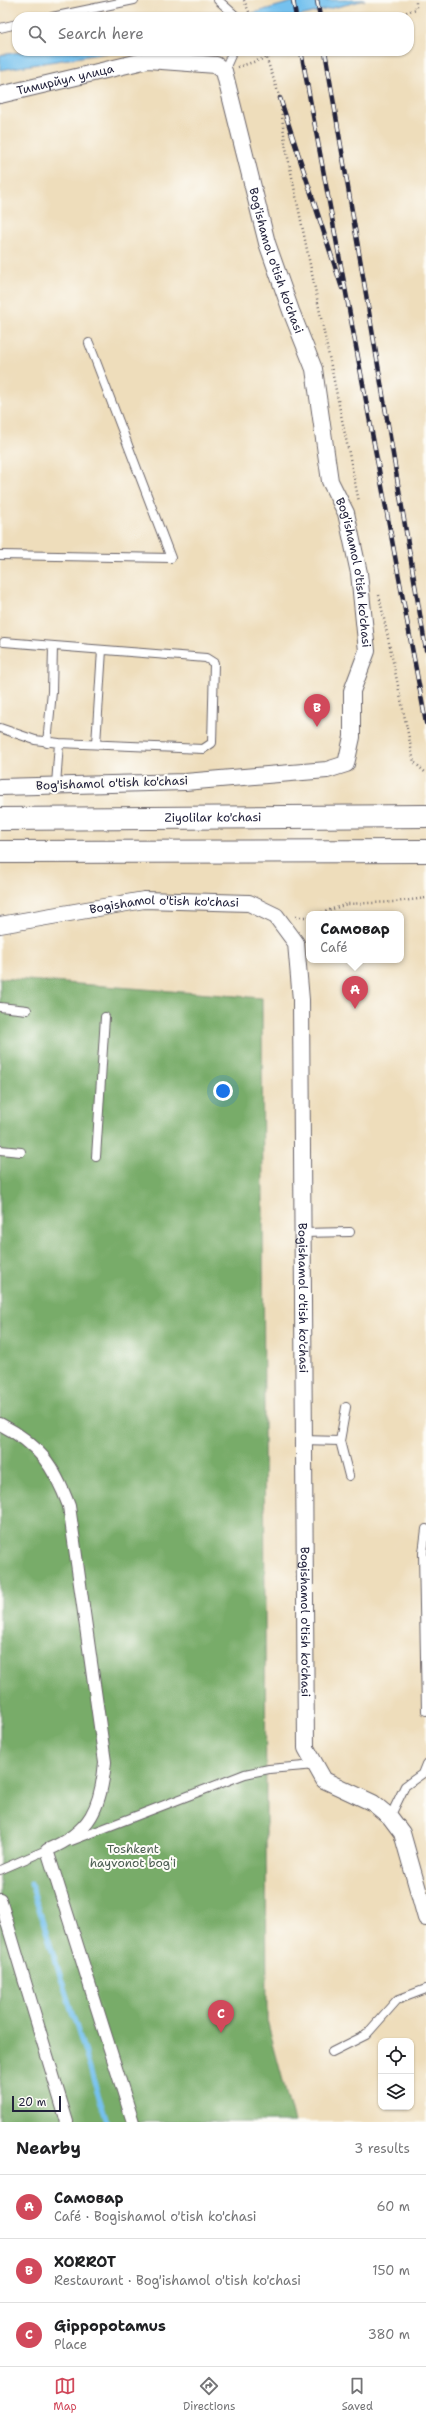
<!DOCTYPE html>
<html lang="en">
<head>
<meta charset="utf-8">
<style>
  :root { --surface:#fff; --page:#f2f2f2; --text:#202124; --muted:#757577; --line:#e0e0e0; --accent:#d1495b }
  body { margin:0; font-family:"Shantell Sans",sans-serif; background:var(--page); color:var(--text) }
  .controls { position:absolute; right:12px; bottom:12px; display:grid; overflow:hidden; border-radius:8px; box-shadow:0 1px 3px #0004 }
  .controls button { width:36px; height:36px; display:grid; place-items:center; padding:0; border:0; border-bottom:1px solid var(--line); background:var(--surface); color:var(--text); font:20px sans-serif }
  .scale { position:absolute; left:12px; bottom:10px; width:49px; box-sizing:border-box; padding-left:4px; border:2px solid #22223b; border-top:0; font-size:11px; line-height:14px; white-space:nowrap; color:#22223b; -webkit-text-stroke:3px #fdfcf7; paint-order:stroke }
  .you { position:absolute; left:223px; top:1091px; width:14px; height:14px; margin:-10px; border:3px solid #fff; border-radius:50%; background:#1a73e8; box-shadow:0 0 0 6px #1a73e833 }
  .badge { display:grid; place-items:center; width:26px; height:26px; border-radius:50%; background:var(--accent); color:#fff; font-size:13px; font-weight:700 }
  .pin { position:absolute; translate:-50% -33px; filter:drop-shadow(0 1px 2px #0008) }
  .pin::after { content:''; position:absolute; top:21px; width:14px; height:12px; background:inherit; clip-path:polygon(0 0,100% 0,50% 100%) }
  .popup { position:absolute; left:306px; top:911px; width:98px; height:52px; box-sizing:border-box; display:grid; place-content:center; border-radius:8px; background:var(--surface); filter:drop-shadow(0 1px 3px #0005); font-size:13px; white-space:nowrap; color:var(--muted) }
  .popup b { font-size:15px; color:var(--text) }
  .popup::after { content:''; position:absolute; left:50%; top:100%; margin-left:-8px; border:8px solid transparent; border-top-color:var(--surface) }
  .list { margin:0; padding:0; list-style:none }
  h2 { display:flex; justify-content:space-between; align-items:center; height:52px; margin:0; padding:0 16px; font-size:17px }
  h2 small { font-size:13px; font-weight:400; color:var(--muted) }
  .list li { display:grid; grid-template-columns:26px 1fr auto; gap:12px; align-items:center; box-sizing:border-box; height:64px; padding:0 16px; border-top:1px solid var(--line) }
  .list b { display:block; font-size:15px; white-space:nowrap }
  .list p { margin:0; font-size:13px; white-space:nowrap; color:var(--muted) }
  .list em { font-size:13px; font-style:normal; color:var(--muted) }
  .icon { flex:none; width:22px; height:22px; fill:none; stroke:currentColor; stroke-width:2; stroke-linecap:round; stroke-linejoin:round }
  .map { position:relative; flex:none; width:426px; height:2122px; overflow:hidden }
  .search { position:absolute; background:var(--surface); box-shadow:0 1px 3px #0004; left:12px; right:12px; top:12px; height:44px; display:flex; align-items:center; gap:10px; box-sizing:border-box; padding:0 14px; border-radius:16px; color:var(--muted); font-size:15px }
  .sheet { height:244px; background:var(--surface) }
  nav { display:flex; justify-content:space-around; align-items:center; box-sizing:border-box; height:56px; border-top:1px solid var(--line); background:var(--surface); font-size:11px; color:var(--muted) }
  nav a { display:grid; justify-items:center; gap:2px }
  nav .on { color:var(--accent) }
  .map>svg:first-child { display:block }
  .forest { fill:#78ac69; stroke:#4d6752 }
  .water { fill:#74c1ee; stroke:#4b7294 }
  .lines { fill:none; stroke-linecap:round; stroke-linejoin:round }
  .stream { stroke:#74c1ee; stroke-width:5 }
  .service-casing { stroke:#696368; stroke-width:10 }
  .pedestrian-casing { stroke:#696368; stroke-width:14 }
  .minor-casing { stroke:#696368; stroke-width:18 }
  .secondary-casing { stroke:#696368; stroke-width:24 }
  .path { stroke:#696368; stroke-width:2.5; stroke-dasharray:1 3; stroke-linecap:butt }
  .service { stroke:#fff; stroke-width:8 }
  .pedestrian { stroke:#fff; stroke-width:12 }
  .minor { stroke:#fff; stroke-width:16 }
  .secondary { stroke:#fff; stroke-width:22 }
  .rail-casing { stroke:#22223b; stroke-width:4.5 }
  .rail { stroke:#fdfcf7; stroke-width:3; stroke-dasharray:9; stroke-linecap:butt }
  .path-bridge { stroke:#696368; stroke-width:2.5; stroke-dasharray:1 3; stroke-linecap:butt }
  .labels { text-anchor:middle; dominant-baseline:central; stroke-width:4; stroke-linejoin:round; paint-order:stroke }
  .street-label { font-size:12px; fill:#22223b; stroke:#fdfcf7 }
  .park-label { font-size:12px; fill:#4a5c51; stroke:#fdfcf7 }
</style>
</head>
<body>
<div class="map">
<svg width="426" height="2122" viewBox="0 0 426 2122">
  <rect width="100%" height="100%" fill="#fdfcf7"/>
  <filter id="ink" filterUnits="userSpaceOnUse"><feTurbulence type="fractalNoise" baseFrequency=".025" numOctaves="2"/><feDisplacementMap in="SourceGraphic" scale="8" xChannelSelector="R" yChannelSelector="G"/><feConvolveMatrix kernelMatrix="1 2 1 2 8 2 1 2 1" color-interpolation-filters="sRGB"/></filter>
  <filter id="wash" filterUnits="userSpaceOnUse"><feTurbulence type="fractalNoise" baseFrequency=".012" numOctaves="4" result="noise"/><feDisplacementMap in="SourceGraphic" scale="16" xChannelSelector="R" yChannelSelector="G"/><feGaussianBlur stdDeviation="0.9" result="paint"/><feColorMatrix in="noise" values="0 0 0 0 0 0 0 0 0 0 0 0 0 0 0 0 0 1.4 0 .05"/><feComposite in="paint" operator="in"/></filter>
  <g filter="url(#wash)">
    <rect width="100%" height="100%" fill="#edb"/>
    <path class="forest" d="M0 978 262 998 267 2021 294 2122H0Z"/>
    <path class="water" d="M299 0H365L296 17H239Z
      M29 51H118L0 70V55Z"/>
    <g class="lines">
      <path class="stream" d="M31 1884 107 2122"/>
    </g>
  </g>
  <g filter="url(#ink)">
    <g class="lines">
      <defs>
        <path id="service" d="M218 0 237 17
          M52 17 134 0
          M0 28 17 24
          M224 71 233 51
          M0 555 171 558 89 343
          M4 642 206 658 214 663 212 743 203 749 59 743 56 785
          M0 728 35 740 59 743
          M47 743 52 692 53 646
          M96 744 102 650
          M0 1007 27 1010
          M0 1150 21 1152
          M96 1157 105 1017
          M302 1233 350 1232
          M303 1440 340 1441 349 1476
          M340 1441 346 1407
          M426 1529 423 1553 426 1711
          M390 1817 405 1786 422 1774 426 1764
          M71 1841 245 1774 269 1769 316 1765
          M0 1870 51 1848
          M332 2052 366 2035 397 2000 426 1989"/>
        <path id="pedestrian" d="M0 1424C39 1444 54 1466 69 1506L105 1762C101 1807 91 1832 47 1850L133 2122
          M0 1899 67 2122"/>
        <g id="minor">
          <path id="s1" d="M0 95 148 60 216 65 224 71 267 243 291 311 314 369 330 481 346 513 359 573 367 651 352 691V737L346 764 327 770 185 782 0 787"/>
          <path id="s2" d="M0 925 144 900 249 903 276 916 296 943 301 1000 306 1748 324 1780 373 1803 390 1817 402 1833 426 1918"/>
        </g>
        <g id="secondary">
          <path id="s3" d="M0 819 426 816"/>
          <path d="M0 852 426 851"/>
        </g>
      </defs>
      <use href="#service" class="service-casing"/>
      <use href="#pedestrian" class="pedestrian-casing"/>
      <use href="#minor" class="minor-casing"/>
      <use href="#secondary" class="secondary-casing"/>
      <path class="path" d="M244 0 251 17
        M391 17 416 9V0
        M238 67 287 51
        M280 98 285 143 359 502
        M379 595 414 762 426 773
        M318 914 347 904 395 902 426 898
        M296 917H309"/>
      <use href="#service" class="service"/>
      <use href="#pedestrian" class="pedestrian"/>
      <use href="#minor" class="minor"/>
      <use href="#secondary" class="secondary"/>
      <defs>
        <path id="rail" d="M293 0 296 17
          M317 0 320 17
          M301 51 426 723
          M325 51 426 650
          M280 98 342 288"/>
      </defs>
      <use href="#rail" class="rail-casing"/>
      <use href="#rail" class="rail"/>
      <path class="path-bridge" d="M264 51 280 98"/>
    </g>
  </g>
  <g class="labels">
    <g class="street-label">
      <text stroke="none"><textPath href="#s1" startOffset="67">Тимирйул улица</textPath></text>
      <text stroke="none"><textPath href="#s1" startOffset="427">Bog'ishamol o'tish ko'chasi</textPath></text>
      <text stroke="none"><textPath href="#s1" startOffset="751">Bog'ishamol o'tish ko'chasi</textPath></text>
      <text transform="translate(112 783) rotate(-2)">Bog'ishamol o'tish ko'chasi</text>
      <text stroke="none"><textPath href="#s3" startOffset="213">Ziyolilar ko'chasi</textPath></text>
      <text stroke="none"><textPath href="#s2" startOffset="166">Bogishamol o'tish ko'chasi</textPath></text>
      <text stroke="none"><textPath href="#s2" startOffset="670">Bogishamol o'tish ko'chasi</textPath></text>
      <text stroke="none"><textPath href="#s2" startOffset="994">Bogishamol o'tish ko'chasi</textPath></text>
    </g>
    <g class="park-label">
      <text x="133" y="1849">Toshkent<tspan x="133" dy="14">hayvonot bogʻi</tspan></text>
    </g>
  </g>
</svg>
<div class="controls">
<button><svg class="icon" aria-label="locate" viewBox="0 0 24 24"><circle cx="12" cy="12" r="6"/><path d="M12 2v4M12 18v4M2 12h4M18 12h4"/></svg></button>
<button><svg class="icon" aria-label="layers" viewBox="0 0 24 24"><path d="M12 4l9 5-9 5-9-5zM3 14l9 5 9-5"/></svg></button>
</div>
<div class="scale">20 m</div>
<div class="you"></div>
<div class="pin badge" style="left:355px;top:1009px">A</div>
<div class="popup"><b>Самовар</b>Café</div>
<div class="pin badge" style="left:317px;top:727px">B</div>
<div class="pin badge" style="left:221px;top:2033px">C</div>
<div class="search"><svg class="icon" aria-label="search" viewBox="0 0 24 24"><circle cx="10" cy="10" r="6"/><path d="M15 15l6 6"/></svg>Search here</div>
</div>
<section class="sheet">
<h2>Nearby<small>3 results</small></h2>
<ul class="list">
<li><span class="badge">A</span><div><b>Самовар</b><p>Café · Bogishamol o'tish ko'chasi</p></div><em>60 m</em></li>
<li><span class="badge">B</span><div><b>XORROT</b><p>Restaurant · Bog'ishamol o'tish ko'chasi</p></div><em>150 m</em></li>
<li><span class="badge">C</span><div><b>Gippopotamus</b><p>Place</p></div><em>380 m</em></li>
</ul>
</section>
<nav>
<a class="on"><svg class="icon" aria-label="map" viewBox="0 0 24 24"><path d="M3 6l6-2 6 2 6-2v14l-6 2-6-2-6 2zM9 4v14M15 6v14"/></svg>Map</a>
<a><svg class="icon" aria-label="directions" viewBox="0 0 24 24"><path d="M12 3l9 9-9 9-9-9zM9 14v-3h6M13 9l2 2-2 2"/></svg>Directions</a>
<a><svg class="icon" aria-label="saved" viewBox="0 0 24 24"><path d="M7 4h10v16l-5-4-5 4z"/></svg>Saved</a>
</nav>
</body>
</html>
